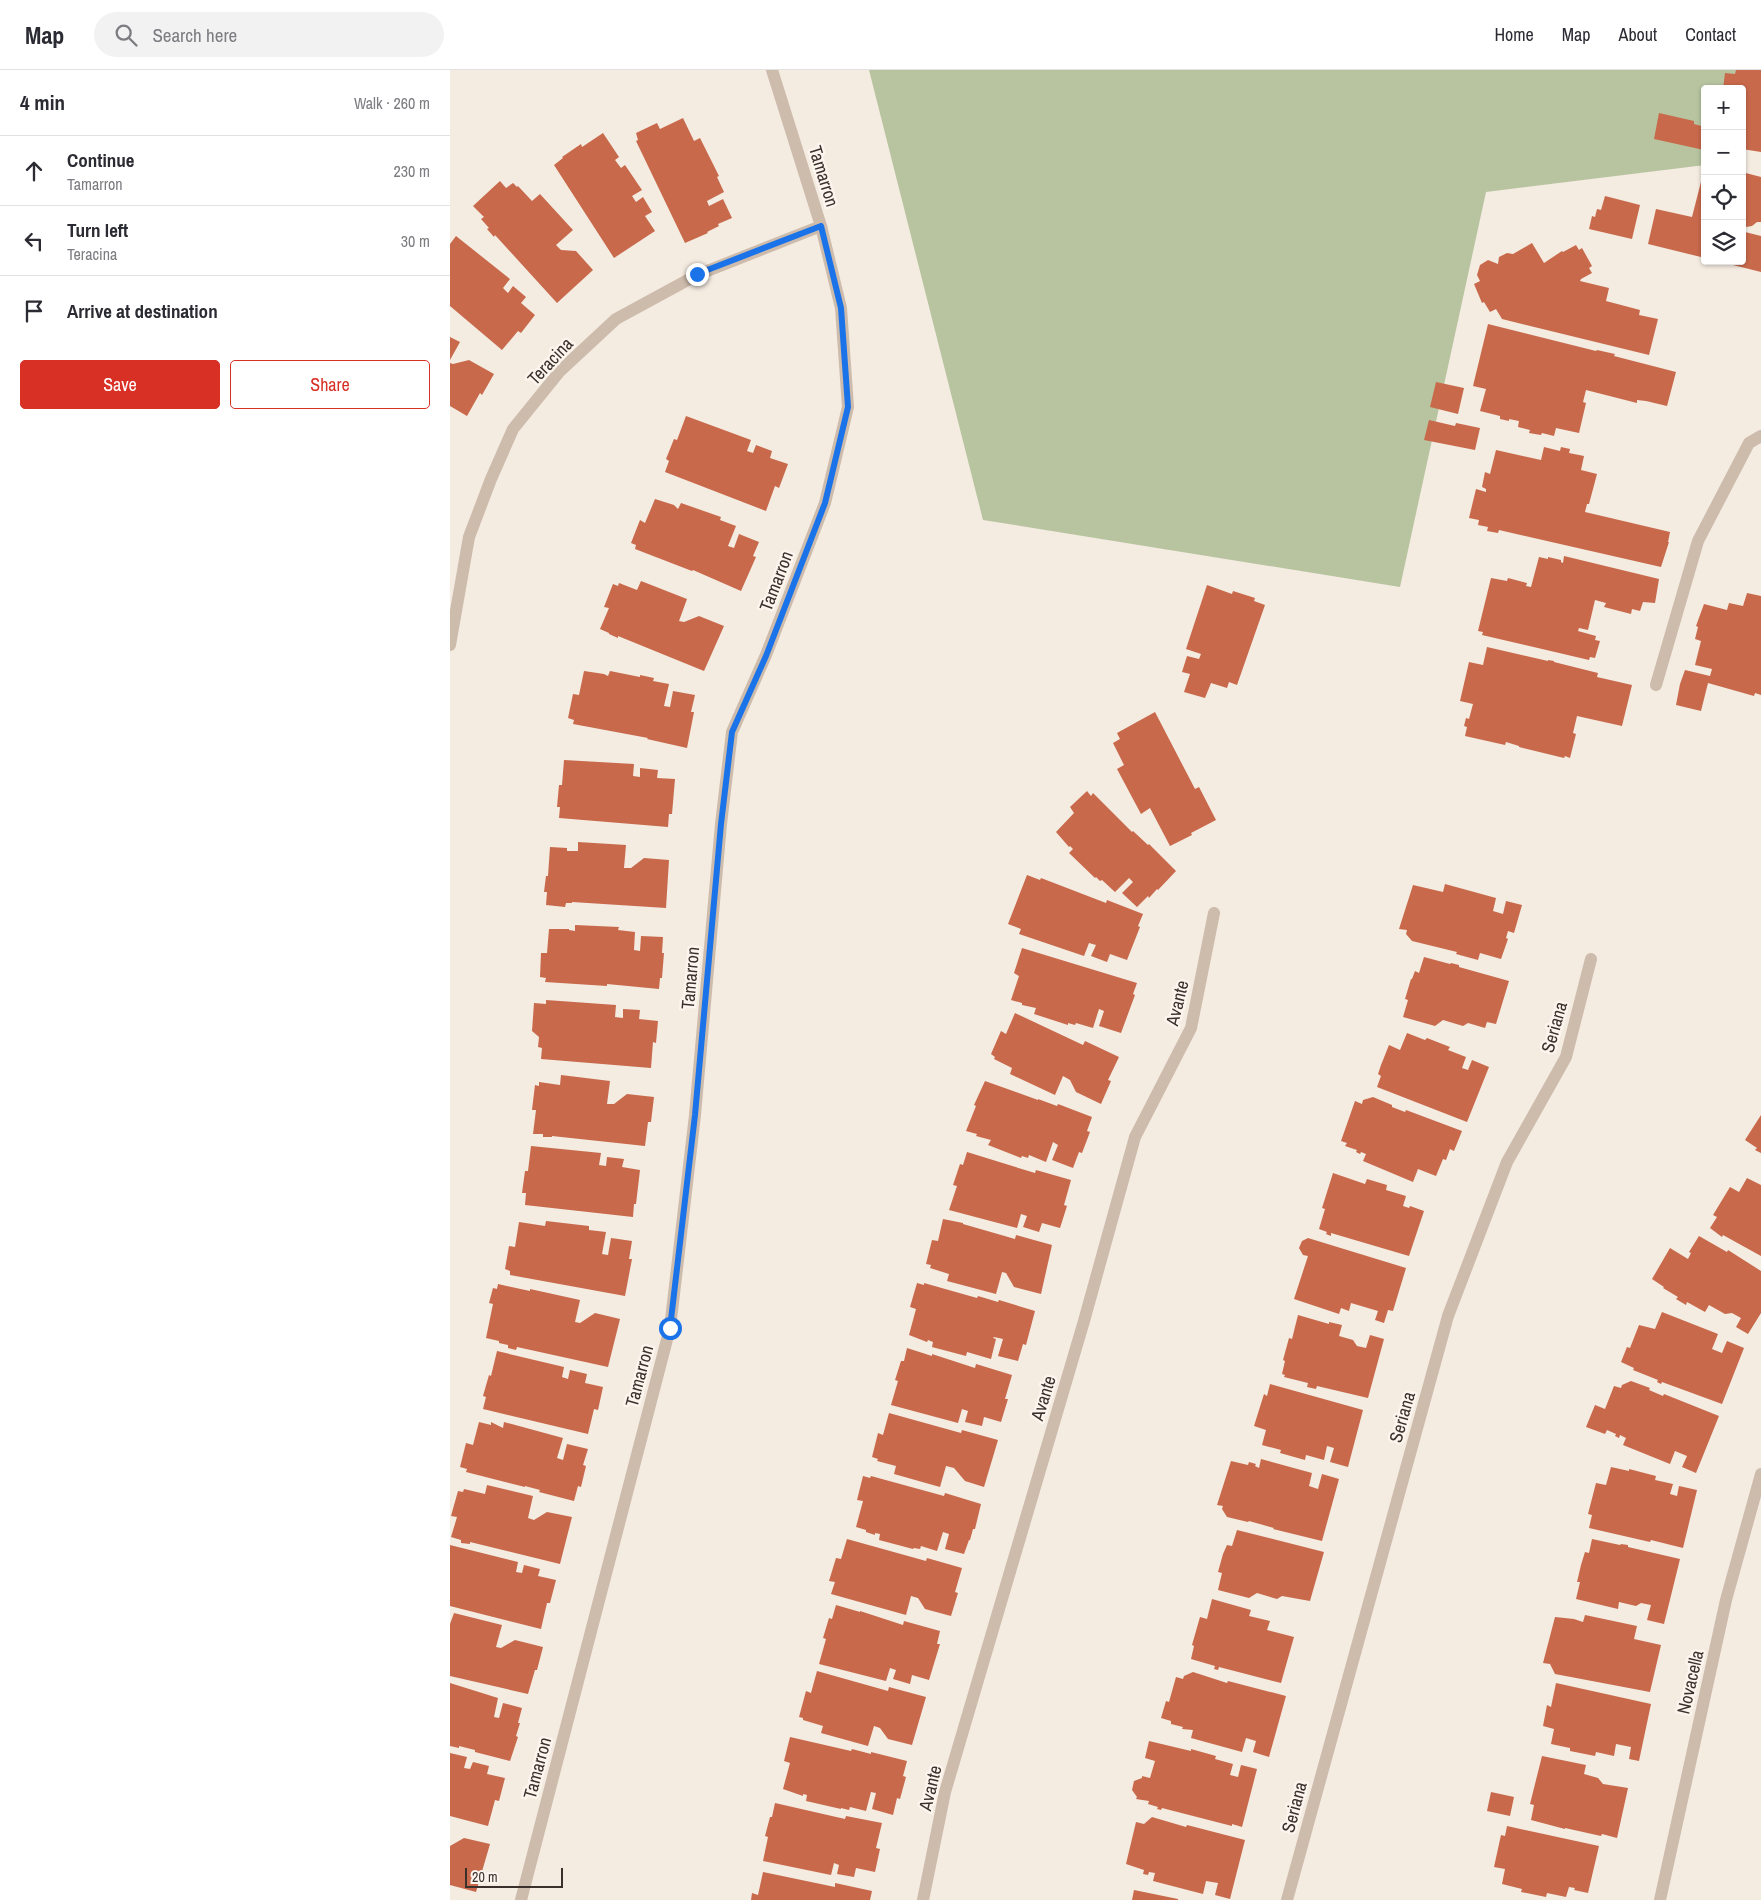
<!DOCTYPE html>
<html lang="en">
<head>
<meta charset="utf-8">
<style>
  :root { --surface:#fff; --page:#f2f2f3; --text:#2b2b33; --muted:#7c7c81; --line:#e1e1e2; --accent:#d93025 }
  body { margin:0; font-family:"Archivo Narrow",sans-serif; background:var(--page); color:var(--text) }
  .controls { position:absolute; right:15px; top:15px; display:grid; overflow:hidden; border-radius:5px; box-shadow:0 1px 4px #0004 }
  .controls button { width:45px; height:45px; display:grid; place-items:center; padding:0; border:0; border-bottom:1px solid var(--line); background:var(--surface); color:var(--text); font:25px sans-serif }
  .scale { position:absolute; left:15px; bottom:12px; width:98px; box-sizing:border-box; padding-left:5px; border:2px solid #3b302b; border-top:0; font-size:14px; line-height:18px; white-space:nowrap; color:#3b302b; -webkit-text-stroke:4px #fbf5ee; paint-order:stroke }
  .stop { position:absolute; width:15px; height:15px; margin:-11px; border:4px solid #1a73e8; border-radius:50%; background:#fff }
  .stop.end { background:#1a73e8; border-color:#fff; box-shadow:0 1px 5px #0008 }
  .list { margin:0; padding:0; list-style:none }
  h2 { display:flex; justify-content:space-between; align-items:center; height:65px; margin:0; padding:0 20px; font-size:21px }
  h2 small { font-size:16px; font-weight:400; color:var(--muted) }
  .list li { display:grid; grid-template-columns:32px 1fr auto; gap:15px; align-items:center; box-sizing:border-box; height:70px; padding:0 20px; border-top:1px solid var(--line) }
  .list b { display:block; font-size:19px; white-space:nowrap }
  .list p { margin:0; font-size:16px; white-space:nowrap; color:var(--muted) }
  .list em { font-size:16px; font-style:normal; color:var(--muted) }
  .actions { display:flex; gap:10px; padding:15px 20px }
  .actions a { flex:1; padding:11px 0; border:1px solid var(--accent); border-radius:5px; text-align:center; font-size:18px; color:var(--accent) }
  .actions .main { background:var(--accent); color:#fff }
  .icon { flex:none; width:28px; height:28px; fill:none; stroke:currentColor; stroke-width:2; stroke-linecap:round; stroke-linejoin:round }
  .map { position:relative; flex:none; width:1311px; height:1830px; overflow:hidden }
  header { display:flex; align-items:center; gap:30px; box-sizing:border-box; height:70px; padding:0 25px; background:var(--surface); border-bottom:1px solid var(--line) }
  header strong { font-size:24px }
  nav { display:flex; gap:28px; margin-inline-start:auto; font-size:18px }
  .search { width:350px; height:45px; background:var(--page); display:flex; align-items:center; gap:12px; box-sizing:border-box; padding:0 18px; border-radius:28px; color:var(--muted); font-size:19px }
  main { display:flex }
  aside { flex:1; background:var(--surface) }
  .map>svg:first-child { display:block }
  .green { fill:#b8c4a0 }
  .building { fill:#c8694b }
  .lines { fill:none; stroke-linecap:round; stroke-linejoin:round }
  .minor { stroke:#cdbbac; stroke-width:12 }
  .route { stroke:#1a73e8; stroke-width:6 }
  .labels { text-anchor:middle; dominant-baseline:central; stroke-width:5; stroke-linejoin:round; paint-order:stroke }
  .street-label { font-size:18px; fill:#3b302b; stroke:#fbf5ee }
</style>
</head>
<body>
<header>
<strong>Map</strong>
<div class="search"><svg class="icon" aria-label="search" viewBox="0 0 24 24"><circle cx="10" cy="10" r="6"/><path d="M15 15l6 6"/></svg>Search here</div>
<nav><a>Home</a><a>Map</a><a>About</a><a>Contact</a></nav>
</header>
<main>
<aside>
<h2>4 min<small>Walk · 260 m</small></h2>
<ul class="list">
<li><svg class="icon" aria-label="ahead" viewBox="0 0 24 24"><path d="M12 20V5M6 11l6-6 6 6"/></svg><div><b>Continue</b><p>Tamarron</p></div><em>230 m</em></li>
<li><svg class="icon" aria-label="left" viewBox="0 0 24 24"><path d="M17 20v-9H6M10 6l-5 5 5 5"/></svg><div><b>Turn left</b><p>Teracina</p></div><em>30 m</em></li>
<li><svg class="icon" aria-label="arrive" viewBox="0 0 24 24"><path d="M6 21V4h12l-3 4 3 4H6"/></svg><div><b>Arrive at destination</b></div></li>
</ul>
<div class="actions"><a class="main">Save</a><a>Share</a></div>
</aside>
<div class="map">
<svg width="1311" height="1830" viewBox="0 0 1311 1830">
  <rect width="100%" height="100%" fill="#f4ebe1"/>
  <path class="green" d="M419 0H1289L1285 19H1255V95L1036 122 950 517 533 450Z"/>
  <path class="building" d="M1286 0H1311V82L1292 79V19H1273L1275 3 1285 4Z
    M1209 43 1244 51V54L1255 57 1254 80 1204 69Z
    M233 48 244 71 250 68 269 106 267 107 274 122 257 131 259 136 273 129 282 148 268 154 269 156 257 162 258 163 235 173 186 71 188 70 186 63 207 53 210 59Z
    M153 63 169 87 165 90 171 98 175 95 192 120 182 126 186 132 193 127 202 142 195 146 205 161 164 188 104 95 113 88 112 87 131 74 132 77Z
    M1254 100 1255 188 1198 174 1206 139 1242 147Z
    M1292 102 1311 107V152H1307L1302 156 1296 157 1295 162 1311 166V202L1271 192 1292 191Z
    M50 111 56 118 63 113 67 117 68 116 82 131 90 124 123 160 106 175 111 180 126 181 143 200 107 233 45 165 44 167 37 159 39 158 31 149 34 147 23 136Z
    M1155 126 1190 135 1182 169 1139 159 1142 146 1145 147 1147 139 1151 140Z
    M6 166 60 209 53 218 58 223 63 216 76 227 71 233 85 245 71 263 68 261 52 280 0 236V174Z
    M1082 173 1094 193 1112 181 1113 182 1126 175 1129 180 1132 178 1142 196 1139 198 1142 203 1131 209 1130 211 1159 218 1156 231 1190 240 1189 245 1208 249 1199 285 1052 249 1046 239 1040 242 1034 232 1032 233 1024 214 1030 211 1027 205 1030 195 1038 190 1048 194 1049 187 1057 183 1063 184Z
    M1038 254 1146 281 1147 280 1165 284 1164 286 1226 302 1217 336 1196 331 1187 330V333L1136 320 1133 332 1136 333 1129 363 1106 358 1104 366 1092 363 1091 365 1079 363 1080 360 1068 357 1069 351 1059 349V351L1050 349V346L1030 341 1036 319 1023 316Z
    M0 267 10 272 0 290Z
    M19 290 44 304 32 325 30 323 17 346 0 336V293L3 294Z
    M986 312 1014 318 1008 344 980 337Z
    M236 346 301 370 297 381 303 383 306 375 322 381 320 388 338 394 329 418 325 416 316 441 215 402 219 391 216 389 224 369 227 370Z
    M979 350 1005 356 1006 353 1030 358 1025 380 974 370Z
    M1094 377 1110 381 1111 377 1120 379 1119 383 1134 386 1131 400 1147 404 1139 434H1137L1135 442 1220 462 1218 472H1219L1211 497 1049 460 1048 463 1037 461 1038 457 1028 455 1029 450 1019 448 1026 419 1036 422V419L1032 417 1035 402 1040 404 1046 380 1091 390Z
    M205 429 224 435 228 439 231 433 271 447 270 450 286 456 278 476 284 478 289 464 309 472 303 486 306 487 291 521 243 500 242 501 185 479 186 475 181 473 190 450 195 453Z
    M1114 486 1209 509 1205 533 1193 532 1190 541 1182 539 1181 544 1154 537 1156 533 1145 530 1138 560 1129 558 1128 561 1146 566 1145 570 1150 571 1145 588 1140 587 1139 590 1032 565 1033 562 1028 561 1041 508 1057 511 1058 508 1077 513 1076 516 1081 517 1089 487 1098 489V487L1111 490V492L1113 493Z
    M191 511 237 529 229 551 234 552 249 546 274 556 254 601 168 566V568L159 564V563L150 559 159 538 154 537 163 514 168 516 169 513 187 520Z
    M757 515 782 524 783 521 805 528 804 531 815 535 787 615 779 612 777 618 761 613 755 628 734 622 740 604 732 602 737 586 749 589 751 584 736 579Z
    M1297 523 1311 526V625L1305 623 1304 626 1258 613 1251 641 1226 635 1230 614 1235 600 1260 606 1262 599 1245 595 1251 571 1245 569 1248 557 1246 556 1254 534 1277 540 1279 533 1293 536Z
    M1037 577 1098 591V590L1104 591V592L1148 603 1147 607 1182 615 1172 656 1127 646 1123 663 1126 664 1120 688 1115 686 1114 688 1069 677V676L1056 672 1055 675 1015 666 1017 657 1014 656 1016 648 1019 649 1023 634 1010 631 1019 592 1033 595Z
    M134 601 154 604 158 606 160 601 190 607V605L204 608 203 611 219 614 214 636 220 637 223 621 245 625 241 642H244L237 678 197 669 198 668 123 654 124 650 118 648 123 624 129 625Z
    M705 642 745 719 749 717 766 750 741 763 742 765 720 776 700 738 691 744 667 699 674 695 663 673 670 669 667 663Z
    M114 690 184 694 183 706 190 707V698L208 700 207 708 225 709 222 744H219L218 757 109 748 110 737H107L109 715H112Z
    M637 721 641 726 643 723 682 762 683 761 698 775 699 774 726 801 708 820 707 819 699 828 698 826 687 837 672 823 683 812 679 808 665 822 652 810 650 811 646 807 645 808 619 783 623 779 620 776 619 777 606 762 624 743 620 737Z
    M128 772 176 775 174 798H181L194 788 219 790 216 838 122 832V833H116L115 837 96 835 97 822H94L96 806H98L100 777 117 778V781H128Z
    M577 805 590 810 591 808 656 833 657 830 693 844 688 856 690 857 677 890 660 884 657 892 641 886 646 875 639 873 634 886 569 864 571 859 558 854Z
    M995 814 1046 828 1043 841 1053 844 1056 831 1072 835 1064 863 1058 861 1056 868 1058 869 1051 889 1030 883 1028 890 1006 884 1007 882 962 871 956 864 957 860 949 859 963 815 993 822Z
    M125 855 169 857 168 860 185 862 184 880 190 881 191 866 213 867 212 883H214L212 908H210L209 919 157 914V916L95 912 96 908 90 907 91 883H97L99 859H119V860L125 861Z
    M572 878 687 913 683 924 685 925 671 963 649 956 654 941 649 939 643 958 626 953 625 955 618 953V955L584 944 586 938 572 935V933L561 930 569 906 564 903Z
    M974 887 1000 894 1001 893 1009 895V897L1059 911 1046 954 1037 952 1035 958 1018 953 1013 956 993 950 985 956 953 947 958 930 955 929 961 909H962L965 901 969 903Z
    M96 930 166 935 165 947 173 948V939L190 940 189 949 208 951 206 973 203 972 201 998 91 989 92 978 88 977 89 967 82 961 84 933 96 934Z
    M565 943 633 975 635 971 669 987 658 1010 661 1011 651 1034 626 1022 620 1010 613 1006 605 1025 560 1004 562 998 544 989 545 987 541 984 551 961 556 964Z
    M957 963 975 970 977 968 1000 977 998 980 1016 987 1012 998 1018 1000 1022 990 1039 997 1017 1052 927 1017 931 1006 928 1004 931 995 939 975 950 980Z
    M111 1005 160 1011 157 1034H164L177 1024 204 1027 201 1052H198L195 1076 102 1066V1067H93V1064H83L86 1040H82L85 1015 89 1016V1012L110 1015Z
    M535 1011 588 1030V1029L607 1036 608 1034 642 1047 637 1061 640 1062 632 1083 629 1082 623 1098 602 1090 608 1075 603 1072 596 1092 579 1085 578 1088 572 1086 571 1088 538 1075 541 1070 526 1066 527 1064 516 1061 526 1036 524 1035Z
    M923 1027 942 1035V1037L955 1042 956 1040 1012 1061 1004 1081 1000 1079 996 1090 993 1089 986 1106 968 1099 963 1112 913 1091 916 1084 911 1082 910 1084 906 1082 907 1080 895 1076 897 1073 891 1071 905 1031 912 1034 913 1030Z
    M1311 1045V1083L1305 1080 1307 1078 1295 1070Z
    M81 1076 151 1083 149 1095 156 1096 157 1087 174 1089 172 1097 190 1100 186 1134H184L183 1147 75 1135 76 1123H72L75 1101H78Z
    M517 1082 585 1103 586 1100 621 1110 614 1135 617 1136 610 1158 592 1153 589 1162 573 1157 577 1146 571 1144 567 1158 499 1140 507 1116 503 1115 510 1094 513 1095Z
    M883 1103 915 1114 917 1109 937 1115 936 1120 956 1126 953 1136 959 1138 960 1136 974 1141 959 1186 881 1163V1166L876 1164 877 1162 869 1159 875 1139 872 1138Z
    M1297 1108 1311 1115V1186L1273 1165 1272 1167 1260 1158 1267 1147 1263 1145 1280 1117 1289 1122Z
    M493 1149 513 1153V1154L565 1169 566 1165 602 1175 591 1224 564 1217 556 1203 552 1202 546 1224 497 1211 499 1204 480 1198 481 1195 476 1194 482 1170 488 1171Z
    M96 1151 139 1156V1160L156 1162 152 1184 158 1185 161 1168 182 1171 179 1189H182L175 1226 60 1205V1201L55 1199 59 1176 65 1177 69 1152 95 1156Z
    M1249 1166 1277 1182 1278 1180 1311 1201V1243L1298 1264 1286 1257 1291 1248 1282 1243 1275 1244 1259 1235 1255 1242 1237 1232 1236 1235 1226 1229 1228 1227 1213 1218 1214 1217 1202 1209 1220 1178 1238 1189 1241 1183 1239 1182Z
    M858 1168 956 1198 943 1241 938 1240 934 1253 925 1250 928 1241 901 1233 899 1241 891 1238 889 1244 844 1229 858 1186 853 1185 849 1178 852 1171Z
    M467 1213 474 1215V1213L527 1228 528 1226 548 1232 549 1230 585 1241 576 1275 573 1274 568 1291 548 1286 553 1269 544 1267 543 1268 546 1269 541 1289 517 1282 516 1286 482 1277 483 1272 478 1270 477 1272 459 1265 466 1239 460 1237Z
    M48 1214 80 1221V1219L130 1230 125 1252 130 1253 145 1243 170 1249 158 1297 67 1277 66 1280 58 1278V1275L49 1273V1271L36 1268 43 1234 39 1233 43 1218 47 1219Z
    M1212 1242 1268 1264 1262 1279 1272 1283 1277 1271 1294 1278 1272 1334 1212 1312 1211 1314 1207 1312 1208 1310 1183 1300 1184 1298 1171 1292 1177 1277 1180 1278 1189 1255 1205 1259Z
    M848 1245 879 1254V1252L892 1255 889 1266 903 1270 907 1276 916 1278 920 1265 934 1269 918 1328 867 1316 866 1319 857 1317 858 1313 834 1307 835 1305 832 1304 835 1291 833 1290 839 1268 842 1269Z
    M457 1278 482 1286V1284L525 1298 526 1294 562 1305 555 1329H558L551 1352 534 1347 532 1356 515 1352 518 1341 512 1339 508 1353 441 1335 448 1311 445 1310 451 1291H454Z
    M47 1281 114 1297 112 1307 118 1309 120 1300 137 1304 135 1313 153 1317 148 1340 144 1339 138 1364 33 1339 36 1327 33 1326 39 1305 41 1306Z
    M1181 1311 1200 1318 1199 1320 1213 1326 1214 1324 1269 1346 1246 1403 1232 1397 1237 1386 1225 1381 1220 1394 1173 1375 1176 1368 1170 1365 1169 1368 1165 1366 1166 1364 1157 1360 1155 1364 1136 1357 1145 1335 1155 1339 1164 1316 1171 1318 1172 1315Z
    M820 1314 913 1340 898 1397 880 1392 884 1378 877 1376 874 1390 856 1385 855 1390 830 1383 831 1380 812 1375 816 1360 804 1356 814 1324 817 1326Z
    M439 1343 511 1363 512 1360 548 1370 534 1417 515 1411 504 1398 496 1396 490 1417 444 1404 446 1396 427 1391 428 1389 422 1387 428 1363 433 1365Z
    M29 1352 41 1355V1352L53 1358 54 1352 113 1368 107 1388 113 1390 117 1374 138 1379 133 1395 136 1396 131 1417 128 1416 124 1431 89 1422 90 1420 75 1416V1417L16 1402 17 1399 10 1397 16 1373 23 1375Z
    M811 1389 862 1403 859 1416 868 1419 872 1404 889 1409 872 1471 823 1459 824 1458 799 1451 798 1452 777 1447 772 1439 773 1436 767 1435 781 1391 798 1395 799 1392 806 1394 805 1396 809 1398Z
    M1161 1397 1179 1401V1399L1206 1406 1205 1410 1223 1414 1220 1424 1227 1426 1229 1416 1247 1420 1233 1478 1201 1470 1200 1472 1139 1458 1142 1445 1138 1444 1146 1413 1156 1415Z
    M413 1406 420 1408 421 1406 494 1426 495 1423 531 1434 525 1459H523L520 1470H519L514 1484 495 1479 499 1464 493 1462 487 1481 471 1476 470 1479 464 1478 463 1479 429 1470 430 1464 425 1463V1465L416 1462V1460L406 1457 413 1431 407 1430Z
    M37 1415 83 1426 78 1448 84 1450 97 1442 122 1447 110 1494 20 1472V1474L11 1473V1470L1 1467 7 1447 1 1446 8 1421 13 1422 14 1419 35 1424Z
    M787 1460 874 1482 860 1531 832 1526 827 1529 807 1523 799 1528 768 1520 772 1503 768 1502 773 1484 777 1475 782 1476Z
    M397 1469 476 1491 477 1488 512 1498 505 1522 508 1523 501 1546 475 1539 468 1528 461 1526 456 1545 381 1524 385 1512 379 1511 386 1488 391 1489Z
    M1142 1469 1170 1475 1171 1474 1178 1475V1477L1230 1489 1214 1554 1197 1550 1201 1535 1191 1533 1186 1536 1169 1532 1168 1539 1126 1529 1130 1512H1127L1131 1495 1135 1482 1139 1483Z
    M0 1475 68 1492 66 1502 72 1503 74 1495 90 1499 88 1506 106 1510 100 1533H97L91 1559 0 1536Z
    M762 1529 801 1540 799 1546 820 1551 817 1560 844 1567 831 1613 769 1597 768 1600 764 1599 765 1596 741 1589 744 1576 742 1575 750 1547 757 1549Z
    M386 1535 410 1542V1541L453 1555 454 1551 490 1561 487 1574H490L479 1610 462 1605 460 1614 443 1609 446 1600 440 1598 436 1611 369 1594 376 1569 373 1568 379 1548 382 1549Z
    M4 1543 52 1555 46 1577 51 1578 65 1570 93 1577 87 1600H85L78 1624 0 1606V1554Z
    M1135 1545 1187 1556 1184 1569 1211 1575 1200 1622 1105 1604 1100 1594 1093 1593 1105 1547 1124 1549 1133 1552Z
    M367 1601 438 1621 439 1617 476 1627 462 1675 438 1669 430 1658 424 1656 418 1676 371 1663 373 1656 353 1650V1648L349 1647 356 1621 361 1623Z
    M743 1602 777 1613 778 1611 836 1626 819 1687 803 1682 806 1671 796 1668 792 1682 741 1668 743 1660 732 1659 733 1657 721 1654V1651L711 1648 716 1631 719 1632 726 1607 733 1609 734 1606Z
    M0 1613 48 1628 44 1647 49 1648 53 1633 72 1638 68 1653H70L66 1666 68 1667 60 1691 25 1682V1680L9 1676V1678L0 1676Z
    M1106 1613 1201 1634 1189 1691 1179 1689 1181 1677 1166 1674 1164 1686 1146 1682 1145 1686 1120 1681V1678L1101 1674 1104 1659 1093 1656 1097 1635 1101 1637Z
    M340 1667 401 1681 402 1679 421 1684V1682L457 1691 453 1706 456 1707 450 1729 447 1728 443 1745 422 1739 426 1723 421 1722 416 1741 400 1737 399 1740 391 1738V1739L356 1731 357 1725 353 1724V1726L333 1719 340 1693 334 1691Z
    M699 1671 741 1681V1679L766 1686 765 1689 783 1694 780 1705 788 1707 791 1695 807 1699 792 1757 782 1754V1756L712 1738 711 1740 707 1739 708 1737 698 1734 699 1731 686 1729 687 1727 682 1720 684 1711 692 1708V1706L700 1708 705 1691 695 1688Z
    M0 1683 17 1687 14 1698 20 1699 23 1692 39 1696 37 1704 55 1708 49 1731 45 1730 38 1756 0 1746Z
    M1092 1686 1136 1695 1134 1704 1148 1708 1153 1714 1178 1718 1167 1768 1152 1764 1151 1766 1115 1758V1759L1081 1750 1084 1735 1080 1734Z
    M1041 1722 1064 1727 1060 1746 1037 1741Z
    M325 1733 395 1749 396 1746 432 1753 426 1778 430 1779 425 1802 406 1798 404 1807 387 1804 389 1795 384 1793 381 1805 313 1791 318 1767 315 1766 320 1747H322Z
    M702 1747 736 1757 737 1755 795 1770 780 1829 765 1825 768 1813 756 1811 753 1824 703 1811 705 1803 699 1802 698 1805 693 1804 694 1800 676 1794 686 1752 694 1754Z
    M1057 1756 1149 1776 1138 1823 1124 1820 1125 1818 1119 1817 1116 1827 1097 1823 1096 1827 1071 1822 1072 1819 1052 1814 1055 1799 1044 1797 1051 1765 1055 1766Z
    M14 1768 40 1774 26 1822 0 1815V1776Z
    M313 1802 385 1817V1813L422 1821 420 1830H301L302 1823 308 1825Z
    M684 1820 728 1829V1830H682Z"/>
  <g class="lines">
    <path class="minor" d="M0 575 19 467 41 409 63 359 110 301 166 249 247 205 371 156
      M1206 615 1248 471 1299 373 1311 366
      M71 1830 220 1258 245 1045 271 754 282 662 316 585 375 433 398 337 391 238 371 156 322 0
      M473 1830 495 1722 634 1251 685 1067 741 958 764 843
      M837 1830 998 1246 1057 1092 1116 987 1141 889
      M1210 1830 1276 1530 1311 1404"/>
  </g>
  <g class="lines">
    <path class="route" d="M220 1258 245 1045 271 754 282 662 316 586 375 433 398 337 391 238 371 156 247 204"/>
  </g>
  <g class="labels">
    <g class="street-label">
      <text transform="translate(374 106) rotate(73)">Tamarron</text>
      <text transform="translate(100 291) rotate(-47)">Teracina</text>
      <text transform="translate(326 511) rotate(-69)">Tamarron</text>
      <text transform="translate(240 908) rotate(-85)">Tamarron</text>
      <text transform="translate(727 933) rotate(-76)">Avante</text>
      <text transform="translate(1104 957) rotate(-74)">Seriana</text>
      <text transform="translate(189 1306) rotate(-75)">Tamarron</text>
      <text transform="translate(593 1328) rotate(-73)">Avante</text>
      <text transform="translate(952 1347) rotate(-74)">Seriana</text>
      <text transform="translate(1240 1612) rotate(-77)">Novacella</text>
      <text transform="translate(87 1698) rotate(-75)">Tamarron</text>
      <text transform="translate(480 1718) rotate(-76)">Avante</text>
      <text transform="translate(844 1737) rotate(-75)">Seriana</text>
    </g>
  </g>
</svg>
<div class="controls">
<button>+</button>
<button>−</button>
<button><svg class="icon" aria-label="locate" viewBox="0 0 24 24"><circle cx="12" cy="12" r="6"/><path d="M12 2v4M12 18v4M2 12h4M18 12h4"/></svg></button>
<button><svg class="icon" aria-label="layers" viewBox="0 0 24 24"><path d="M12 4l9 5-9 5-9-5zM3 14l9 5 9-5"/></svg></button>
</div>
<div class="scale">20 m</div>
<div class="stop" style="left:220px;top:1258px"></div>
<div class="stop end" style="left:247px;top:204px"></div>
</div>
</main>
</body>
</html>
